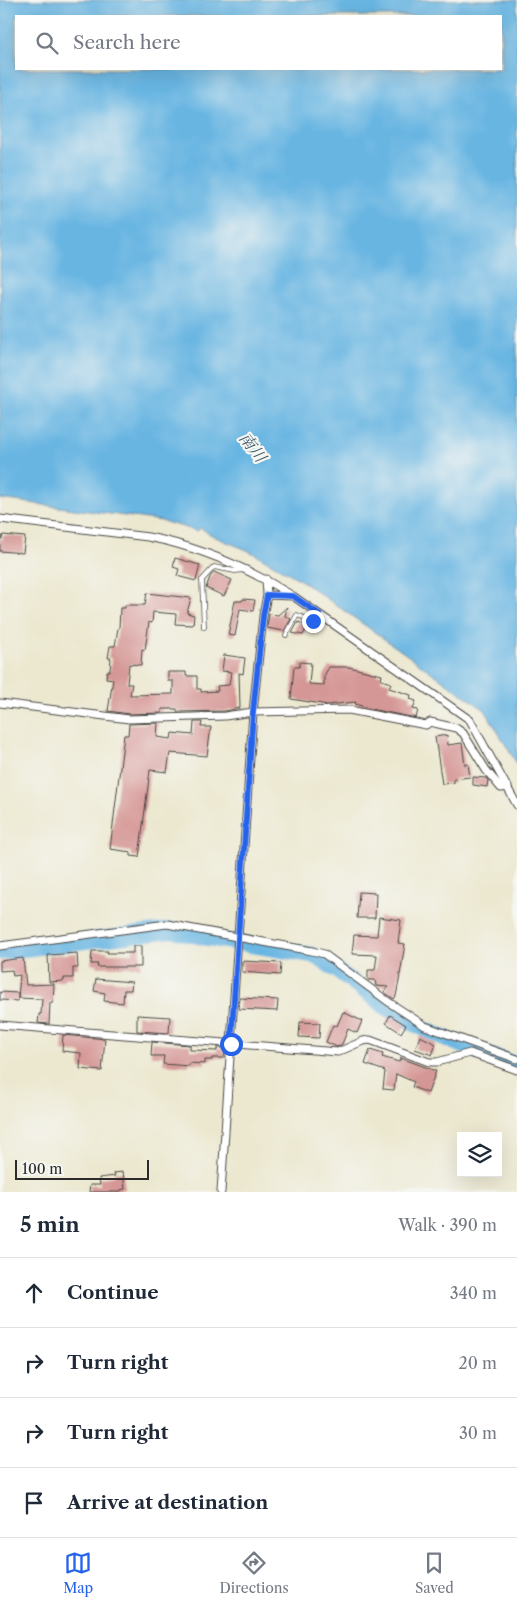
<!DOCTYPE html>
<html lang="en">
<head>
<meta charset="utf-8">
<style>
  :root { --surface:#fff; --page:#f2f2f3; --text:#1f2937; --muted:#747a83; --line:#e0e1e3; --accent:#2563eb }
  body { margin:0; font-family:"Libre Caslon Text","Noto Serif JP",serif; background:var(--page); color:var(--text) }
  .controls { position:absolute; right:15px; bottom:15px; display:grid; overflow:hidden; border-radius:0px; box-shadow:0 5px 20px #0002 }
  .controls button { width:45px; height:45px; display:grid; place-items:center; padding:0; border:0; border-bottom:1px solid var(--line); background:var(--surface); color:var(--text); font:25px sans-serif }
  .scale { position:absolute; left:15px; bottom:12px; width:134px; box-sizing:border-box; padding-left:5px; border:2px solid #2b2b2b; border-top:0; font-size:14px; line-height:18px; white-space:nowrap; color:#2b2b2b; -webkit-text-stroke:4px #f6f6f2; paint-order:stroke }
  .stop { position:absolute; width:15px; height:15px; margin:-11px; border:4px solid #2563eb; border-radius:50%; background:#fff }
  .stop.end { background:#2563eb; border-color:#fff; box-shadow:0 1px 5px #0008 }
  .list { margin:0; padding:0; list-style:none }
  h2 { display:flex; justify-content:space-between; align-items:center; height:65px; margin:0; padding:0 20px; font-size:21px }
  h2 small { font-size:16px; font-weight:400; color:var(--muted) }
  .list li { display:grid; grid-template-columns:32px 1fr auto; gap:15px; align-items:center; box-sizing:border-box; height:70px; padding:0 20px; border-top:1px solid var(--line) }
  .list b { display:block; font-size:19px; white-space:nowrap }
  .list em { font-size:16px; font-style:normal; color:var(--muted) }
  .icon { flex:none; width:28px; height:28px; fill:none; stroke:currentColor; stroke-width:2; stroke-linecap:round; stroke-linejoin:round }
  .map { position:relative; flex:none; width:517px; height:1192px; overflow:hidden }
  .search { position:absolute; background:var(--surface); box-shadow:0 5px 20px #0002; left:15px; right:15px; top:15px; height:55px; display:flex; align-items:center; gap:12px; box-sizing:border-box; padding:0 18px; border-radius:0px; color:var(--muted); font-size:19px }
  .sheet { height:345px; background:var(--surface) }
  nav { display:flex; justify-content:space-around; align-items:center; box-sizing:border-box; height:70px; border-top:1px solid var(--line); background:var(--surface); font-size:14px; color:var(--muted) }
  nav a { display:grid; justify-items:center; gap:2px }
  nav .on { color:var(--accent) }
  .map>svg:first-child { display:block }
  .water { fill:#68b5e2; stroke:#4a7086; fill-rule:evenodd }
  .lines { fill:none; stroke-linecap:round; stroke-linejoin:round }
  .river { stroke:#68b5e2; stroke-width:16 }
  .building { fill:#d59795 }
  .service-casing { stroke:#484744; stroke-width:5.5 }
  .minor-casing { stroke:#484744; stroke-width:9 }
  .service { stroke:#fff; stroke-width:4 }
  .minor { stroke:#fff; stroke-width:7 }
  .route { stroke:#2563eb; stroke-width:6 }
  .labels { text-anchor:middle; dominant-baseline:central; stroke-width:4.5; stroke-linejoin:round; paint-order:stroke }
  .water-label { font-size:16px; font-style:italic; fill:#405b6b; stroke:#f6f6f2 }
</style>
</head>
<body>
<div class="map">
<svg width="517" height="1192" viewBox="0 0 517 1192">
  <rect width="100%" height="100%" fill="#f6f6f2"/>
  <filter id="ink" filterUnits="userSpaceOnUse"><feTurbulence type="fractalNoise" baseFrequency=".02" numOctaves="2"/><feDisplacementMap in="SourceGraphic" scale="10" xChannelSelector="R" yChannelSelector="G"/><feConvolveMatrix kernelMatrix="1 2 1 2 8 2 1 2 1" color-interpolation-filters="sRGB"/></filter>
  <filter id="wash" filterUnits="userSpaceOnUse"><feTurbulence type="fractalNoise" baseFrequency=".0096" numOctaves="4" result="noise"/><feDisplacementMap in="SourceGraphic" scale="20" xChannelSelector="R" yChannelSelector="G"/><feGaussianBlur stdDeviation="1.12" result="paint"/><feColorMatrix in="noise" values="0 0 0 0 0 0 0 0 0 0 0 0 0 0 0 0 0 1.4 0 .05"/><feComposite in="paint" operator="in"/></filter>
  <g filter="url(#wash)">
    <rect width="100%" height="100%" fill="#ece8d0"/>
    <path class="water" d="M0 0H517V764L485 710 302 581C283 570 265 559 247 550 231 543 215 539 201 528L197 531 162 521 0 499ZM16 16H501V69H16Z"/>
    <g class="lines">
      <path class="river" d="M0 952 171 930 202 937 312 955C341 970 364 993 390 1010 416 1027 445 1039 474 1050 488 1055 503 1059 517 1065"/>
    </g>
    <g id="blocks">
      <path class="building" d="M3 535 25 537 23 553 0 551V539H2Z
        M175 558 200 565 196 581 177 576 179 569 173 567Z
        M214 572 232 580 224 596 206 588 210 577Z
        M147 593 191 598 187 613 194 615 193 625 175 624 176 614 153 612 152 623 149 622 145 650 142 649 141 665 129 664 127 684H132L130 695 173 694V681H168V672H186V676H197V689H201V692L218 691 217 686 229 685 231 672 222 671 224 655 245 658 243 674 239 673 240 708 225 711 177 712V709H162V713L129 714 108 711 113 679 106 678 107 671H110L111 658H108L110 646H115L118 628H119L120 608H125V605H145Z
        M243 599 255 600 253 611 240 609 235 636 228 635 235 601H242Z
        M287 607 285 616 291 619 284 631 267 628 269 614 278 615Z
        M298 622 308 626 303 635 292 633Z
        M300 662 311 663 309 684 324 685V676L329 667H349L382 675 381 680 391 683 389 688 411 695 410 699 416 701 413 709 418 710 416 718 375 710 355 704 356 702 328 705 291 699 294 667H299Z
        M194 722H202L201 727H211L207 756 170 753 167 772 150 770 139 857 131 856V852L110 849 124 735H128L129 724 158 723 157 737 171 739 172 733 193 735Z
        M447 735 448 745 462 743 465 765 468 764 470 777 454 779V783L442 784 435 737Z
        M473 777 486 778 488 780 487 787 473 785Z
        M359 892 376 893 375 918H357Z
        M379 917 401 920 398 943 405 944 399 981 396 996 394 999 384 992 388 987 376 986 375 980H368V970H375L377 955 352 954 354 935 377 936Z
        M133 946H141V967H97L98 964H91L92 951H108L107 953H133Z
        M77 953 78 968H73V978H64V981L49 982 48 955Z
        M23 958 26 985 54 984 53 1003H50L49 1024 38 1023 39 1014H41L42 999 18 998 20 975 13 976 12 970 0 971V961Z
        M242 961 281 963 280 975 242 972Z
        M96 979 132 982 131 990H124L123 1003 104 1001 105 993 94 991Z
        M0 992 18 993V1001L0 1000Z
        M240 998 278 1000 277 1011 239 1009Z
        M343 1012 362 1021 357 1033 348 1029 342 1044 337 1047 326 1042 333 1025 337 1026Z
        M137 1015 170 1017 169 1033 137 1031Z
        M390 1015 406 1025 401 1033 386 1023Z
        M300 1022 320 1023 319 1038 299 1037Z
        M63 1035 105 1039 102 1071 80 1069 81 1053 62 1051Z
        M420 1036 436 1044 432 1055 415 1049Z
        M152 1042 190 1045V1050L217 1051V1048H225L224 1058H212V1060H205V1064L189 1063V1066L163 1064 164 1056H151Z
        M370 1050 383 1054 382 1057 399 1062 401 1058 436 1071 428 1093 412 1087 414 1082 396 1074 394 1090 383 1089 385 1071 365 1064Z
        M123 1172 125 1189 120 1190V1192H89L90 1185H100L99 1178 115 1176 114 1173Z"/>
    </g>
  </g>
  <g filter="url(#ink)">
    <use href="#blocks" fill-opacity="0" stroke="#484744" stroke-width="1"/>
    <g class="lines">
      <defs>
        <path id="service" d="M204 627 202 580 214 567 235 571 243 570
          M286 635 297 615 313 621 319 614"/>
        <path id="minor" d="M0 519 148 537C200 547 248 568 293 596L470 720 517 805
          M267 595 293 596
          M0 703 129 719 225 716 253 712 349 710 426 725 430 722 456 728 463 733 486 770 501 788 508 787
          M0 946 167 924 312 951 324 954 390 1003 425 1026 517 1059
          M0 1025 338 1052 363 1041 370 1040 429 1062H437L470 1053 517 1070
          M221 1192 253 712 263 616 267 595 266 579"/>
      </defs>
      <use href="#service" class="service-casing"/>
      <use href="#minor" class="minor-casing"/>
      <use href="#service" class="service"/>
      <use href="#minor" class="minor"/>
    </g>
  </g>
  <g class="lines" filter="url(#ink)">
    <path class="route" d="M231 1044 253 712 263 616 267 595 293 596 319 614 313 621"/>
  </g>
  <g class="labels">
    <g class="water-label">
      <text transform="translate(253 447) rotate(53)">南川</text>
    </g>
  </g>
</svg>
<div class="controls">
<button><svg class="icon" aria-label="layers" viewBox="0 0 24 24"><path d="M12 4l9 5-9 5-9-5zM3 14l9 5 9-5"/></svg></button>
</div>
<div class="scale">100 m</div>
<div class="stop" style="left:231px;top:1044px"></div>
<div class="stop end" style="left:313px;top:621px"></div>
<div class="search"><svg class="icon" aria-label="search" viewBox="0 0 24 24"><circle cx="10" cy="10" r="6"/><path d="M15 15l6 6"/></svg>Search here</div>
</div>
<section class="sheet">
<h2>5 min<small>Walk · 390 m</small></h2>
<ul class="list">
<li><svg class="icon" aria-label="ahead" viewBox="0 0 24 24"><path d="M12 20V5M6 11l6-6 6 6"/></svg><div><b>Continue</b></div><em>340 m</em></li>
<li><svg class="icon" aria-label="right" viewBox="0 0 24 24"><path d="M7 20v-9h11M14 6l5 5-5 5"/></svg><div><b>Turn right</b></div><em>20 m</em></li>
<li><svg class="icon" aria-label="right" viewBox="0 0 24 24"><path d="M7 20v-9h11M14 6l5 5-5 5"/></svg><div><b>Turn right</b></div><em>30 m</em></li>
<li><svg class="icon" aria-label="arrive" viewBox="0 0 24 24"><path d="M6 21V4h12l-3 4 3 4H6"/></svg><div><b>Arrive at destination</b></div></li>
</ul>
</section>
<nav>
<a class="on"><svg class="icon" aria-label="map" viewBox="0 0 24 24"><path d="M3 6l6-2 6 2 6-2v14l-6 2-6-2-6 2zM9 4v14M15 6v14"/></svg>Map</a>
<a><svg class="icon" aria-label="directions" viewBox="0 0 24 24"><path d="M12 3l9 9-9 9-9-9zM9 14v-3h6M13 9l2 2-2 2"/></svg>Directions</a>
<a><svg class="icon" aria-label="saved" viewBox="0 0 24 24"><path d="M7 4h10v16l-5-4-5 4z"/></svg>Saved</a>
</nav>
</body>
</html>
